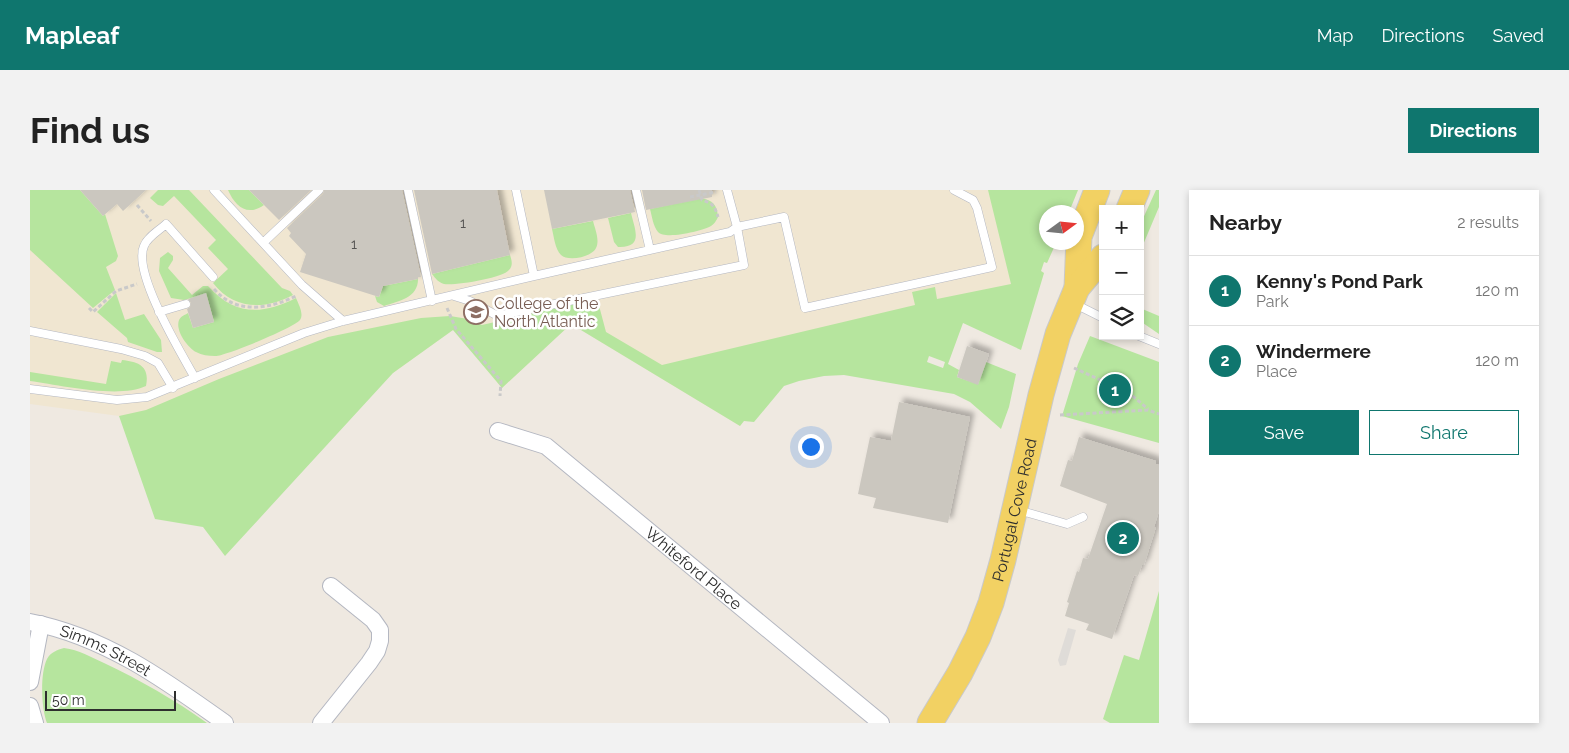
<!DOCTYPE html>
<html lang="en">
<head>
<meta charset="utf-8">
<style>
  :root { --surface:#fff; --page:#f2f2f2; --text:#222; --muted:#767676; --line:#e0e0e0; --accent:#0f766e }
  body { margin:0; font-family:Raleway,sans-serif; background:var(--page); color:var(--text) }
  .controls { position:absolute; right:15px; top:15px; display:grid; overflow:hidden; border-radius:0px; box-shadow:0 2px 8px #0003 }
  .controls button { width:45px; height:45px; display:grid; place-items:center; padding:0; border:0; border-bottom:1px solid var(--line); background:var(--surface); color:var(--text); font:25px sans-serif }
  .compass { position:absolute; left:1009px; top:15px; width:45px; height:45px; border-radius:50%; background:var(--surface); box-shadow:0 2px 8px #0003; rotate:75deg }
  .scale { position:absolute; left:15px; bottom:12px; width:131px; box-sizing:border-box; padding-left:5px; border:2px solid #2e2e2e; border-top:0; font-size:14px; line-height:18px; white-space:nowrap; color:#2e2e2e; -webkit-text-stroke:4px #fff; paint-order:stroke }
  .you { position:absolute; left:780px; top:256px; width:18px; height:18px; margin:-12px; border:4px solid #fff; border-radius:50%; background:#1a73e8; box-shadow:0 0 0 8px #1a73e833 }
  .badge { display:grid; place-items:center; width:32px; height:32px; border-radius:50%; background:var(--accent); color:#fff; font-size:16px; font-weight:700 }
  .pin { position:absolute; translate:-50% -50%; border:2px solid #fff; box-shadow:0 1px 5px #0006 }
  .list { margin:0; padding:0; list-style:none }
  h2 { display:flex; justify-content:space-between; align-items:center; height:65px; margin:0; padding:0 20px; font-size:21px }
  h2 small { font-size:16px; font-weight:400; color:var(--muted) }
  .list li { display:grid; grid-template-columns:32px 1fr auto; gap:15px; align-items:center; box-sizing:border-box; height:70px; padding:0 20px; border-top:1px solid var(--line) }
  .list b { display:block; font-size:19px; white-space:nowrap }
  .list p { margin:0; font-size:16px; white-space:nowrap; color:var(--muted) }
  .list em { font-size:16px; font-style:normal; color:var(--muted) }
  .actions { display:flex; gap:10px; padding:15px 20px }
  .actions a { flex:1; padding:11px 0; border:1px solid var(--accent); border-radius:0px; text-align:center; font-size:18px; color:var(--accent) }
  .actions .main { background:var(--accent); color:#fff }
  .icon { flex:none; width:28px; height:28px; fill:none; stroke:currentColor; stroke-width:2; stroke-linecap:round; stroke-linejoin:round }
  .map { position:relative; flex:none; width:1129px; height:533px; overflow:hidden; border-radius:0px }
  header { display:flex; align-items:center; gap:30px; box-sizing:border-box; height:70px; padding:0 25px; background:var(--accent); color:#fff }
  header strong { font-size:24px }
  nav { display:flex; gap:28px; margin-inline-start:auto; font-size:18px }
  .intro { display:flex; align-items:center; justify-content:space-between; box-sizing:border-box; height:120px; padding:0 30px }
  h1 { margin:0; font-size:35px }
  .button { padding:12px 22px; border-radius:0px; background:var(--accent); color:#fff; font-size:18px; font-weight:700 }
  main { display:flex; gap:30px; padding:0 30px }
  aside { flex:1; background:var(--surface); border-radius:0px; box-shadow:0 2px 8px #0003 }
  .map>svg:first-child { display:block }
  .education { fill:#f0e6d1 }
  .green { fill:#b6e59e; fill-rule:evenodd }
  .plaza { fill:#dfdcd8 }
  .building { fill:#cbc7bf; filter:url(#shadow) }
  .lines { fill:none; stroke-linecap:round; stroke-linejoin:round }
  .service-casing { stroke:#b4b7c1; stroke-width:9 }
  .minor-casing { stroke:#b4b7c1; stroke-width:18 }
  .primary-casing { stroke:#c9c9c9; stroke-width:27 }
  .path { stroke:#c9c9c9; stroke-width:3; stroke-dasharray:4 2.5; stroke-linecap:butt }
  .service { stroke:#fff; stroke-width:8 }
  .minor { stroke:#fff; stroke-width:16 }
  .primary { stroke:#f2d163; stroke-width:25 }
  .labels { text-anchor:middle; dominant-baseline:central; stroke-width:5; stroke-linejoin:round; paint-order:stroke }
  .number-label { font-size:14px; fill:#555452 }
  .education-label { font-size:16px; fill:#785e54; stroke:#fff; text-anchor:start }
  .street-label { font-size:16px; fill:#2e2e2e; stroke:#fff }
</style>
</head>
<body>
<header>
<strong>Mapleaf</strong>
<nav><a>Map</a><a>Directions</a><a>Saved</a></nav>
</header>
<div class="intro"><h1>Find us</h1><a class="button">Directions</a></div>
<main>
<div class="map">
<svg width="1129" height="533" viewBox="0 0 1129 533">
  <defs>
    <filter id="shadow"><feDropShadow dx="4.5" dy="-4.5" stdDeviation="2.5" flood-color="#0004"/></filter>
  </defs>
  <rect width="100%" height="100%" fill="#efe9e1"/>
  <path class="education" d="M0 0H1048L1039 22H1016V52L1026 53 1017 73 1014 72 1011 81 1014 83 1003 115 897 109 879 156 743 188 710 236 541 134 472 198 423 140 363 183 183 223 89 226 0 214Z"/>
  <path class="green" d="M0 0H50L73 26 75 24 88 66 86 71 76 77 85 100 63 118 0 60Z
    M128 0H159L252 98 260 101 263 105C235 120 204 120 183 93L198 79 178 58 186 50 144 6 133 16 128 15 120 8Z
    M198 0H219L234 15C217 27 205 16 198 0Z
    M958 0H1048L1039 22H1016V52L1026 53 1017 73 1014 72 1011 81 1014 83 991 160 933 133 918 174 929 180 927 187 948 194 956 172 986 184 979 217 971 239 940 212 924 204 814 185 794 186 769 191 754 196 724 232 714 231 710 236 541 134 472 198 423 140 363 183 195 366 173 337 125 329 89 226 116 220 189 189 298 147 391 128 420 126 438 129 452 135 567 108 576 142 632 175 885 115 882 102 905 97 907 109 981 94ZM899 166 915 172 913 178 897 172Z
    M1126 0H1129V17L1110 62V35Z
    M671 8C683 10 687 15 688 27 686 31 685 33 681 36 672 41 635 50 628 42 623 36 622 26 620 19Z
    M601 23C605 40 614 58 588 57L584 52 578 28Z
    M563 31C565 39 570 50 566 58 562 67 538 72 531 65 525 59 524 47 522 39Z
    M138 62 143 66V70L138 78 162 105 173 96H178C205 126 232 125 266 108 269 115 274 124 270 130 265 137 194 167 185 166 178 166 172 165 166 162 157 157 145 140 149 130 151 126 155 125 158 123L163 138 184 132 176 104 154 110 141 108 129 81 130 68Z
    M480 65C482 71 483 76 479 80 473 88 424 96 414 94 408 92 406 89 402 84Z
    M388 89C388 108 369 111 354 116L347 112 345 106 349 107 353 96Z
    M86 103 95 130 114 124 131 150 132 162H127L98 152 97 148 67 122Z
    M1110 118 1129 126V144L1110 131Z
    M1060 146 1129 172V253L1032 226 1048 174Z
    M92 170C109 172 120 176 116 196 89 209 30 195 0 191V182L76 194 81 171 91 173Z
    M1129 401V533H1080L1073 529 1094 465 1109 470Z
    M34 458C49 460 61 467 74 473 110 490 145 510 177 533H17C11 518 10 483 17 469 21 462 27 460 34 458Z"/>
  <path class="plaza" d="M1038 438 1046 440 1036 475 1030 476 1028 470Z"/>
  <path class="building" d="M50 0H116L93 21 87 14 73 26Z
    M219 0H281L249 30Z
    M294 0H372L391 87H388V89L353 96 349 107 270 82 276 64 259 46 261 43 257 38 293 4Z
    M384 0H467L480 65 402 84Z
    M514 0H600L605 22 522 39Z
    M612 0H682V7L616 20Z
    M176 103 184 132 163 138 157 119 160 117 161 113 158 109Z
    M937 156 959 164 948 195 927 187Z
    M869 212 940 227 918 333 843 318 846 308 828 304 840 247 861 251Z
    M1049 247 1126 271V274L1129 275V321L1124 337H1126L1114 375H1112L1108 386 1104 385 1082 449 1056 440 1059 434 1035 426 1039 413 1037 412 1047 381 1049 382 1053 368 1058 369 1077 314 1030 296 1038 270 1042 271Z"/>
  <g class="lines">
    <defs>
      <path id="service" d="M184 0 272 95 313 131
        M378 0 402 111
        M486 0 504 86
        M606 0 620 60
        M234 52 289 0
        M424 106 440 111 466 125 476 124 714 75 707 37 754 27 775 118 962 77 947 18 943 10 924 0
        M1045 114 1073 128
        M129 122 156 114
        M0 141 91 159 115 166 128 173 143 198
        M1109 146 1129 154
        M165 188C151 163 102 82 114 56 117 47 130 40 136 34L183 87
        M0 199 87 210 117 207 274 143 313 131 504 86 700 42 707 37 697 0
        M988 320 1037 334 1053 327"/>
      <g id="minor">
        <path id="s1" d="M468 241 516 256 851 533"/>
        <path id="s2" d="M0 432C74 446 135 490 195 533"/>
        <path d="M0 492 11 434"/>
        <path d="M0 516 5 533"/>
        <path d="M291 533 339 473 347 461 350 451V440L343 430 301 396"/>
      </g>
      <g id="primary">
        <path d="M1099 19 1107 0"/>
        <path d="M1047 98 1049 47 1067 0"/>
        <path id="s3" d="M900 533 930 483 948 447 961 413 973 370 1011 205 1028 144 1047 98 1073 67"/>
      </g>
    </defs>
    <use href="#service" class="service-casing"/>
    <use href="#minor" class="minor-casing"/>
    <use href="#primary" class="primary-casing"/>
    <path class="path" d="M669 0 672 10C682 13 685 16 688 27
      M660 7 686 2
      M107 15 121 31
      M184 99C206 125 239 119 266 106
      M59 118 63 122 86 101 107 94
      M417 118 426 139 471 191 470 206
      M1044 178 1099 203 1118 219
      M1030 225 1118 220 1129 224"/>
    <use href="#service" class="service"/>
    <use href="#minor" class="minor"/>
    <use href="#primary" class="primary"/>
  </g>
  <defs>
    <symbol id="university-ring" viewBox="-11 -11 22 22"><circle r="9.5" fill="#fff" stroke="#8d6e63" stroke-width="1.5"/><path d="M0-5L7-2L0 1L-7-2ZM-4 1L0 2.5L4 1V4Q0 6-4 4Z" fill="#8d6e63"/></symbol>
  </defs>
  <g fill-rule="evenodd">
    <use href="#university-ring" x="432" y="108" width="28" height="28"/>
  </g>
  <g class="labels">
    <g class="number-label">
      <text x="433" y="33">1</text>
      <text x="324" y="54">1</text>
    </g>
    <g class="education-label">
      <text x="464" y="113">College of the<tspan x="464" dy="18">North Atlantic</tspan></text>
    </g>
    <g class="street-label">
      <text stroke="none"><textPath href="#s3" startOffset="231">Portugal Cove Road</textPath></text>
      <text stroke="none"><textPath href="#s1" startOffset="242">Whiteford Place</textPath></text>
      <text stroke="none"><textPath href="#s2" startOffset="81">Simms Street</textPath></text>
    </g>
  </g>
</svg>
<div class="controls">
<button>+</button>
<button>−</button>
<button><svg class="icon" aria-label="layers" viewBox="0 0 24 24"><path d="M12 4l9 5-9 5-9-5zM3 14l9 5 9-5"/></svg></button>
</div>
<svg class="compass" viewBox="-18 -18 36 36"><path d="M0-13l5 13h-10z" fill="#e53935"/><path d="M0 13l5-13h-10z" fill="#767676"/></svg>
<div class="scale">50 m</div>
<div class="you"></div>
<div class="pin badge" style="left:1085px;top:200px">1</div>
<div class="pin badge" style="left:1093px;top:348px">2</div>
</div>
<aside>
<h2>Nearby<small>2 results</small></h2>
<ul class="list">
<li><span class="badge">1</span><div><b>Kenny's Pond Park</b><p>Park</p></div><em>120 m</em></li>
<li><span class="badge">2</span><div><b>Windermere</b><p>Place</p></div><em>120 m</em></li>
</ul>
<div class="actions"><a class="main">Save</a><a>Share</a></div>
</aside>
</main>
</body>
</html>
